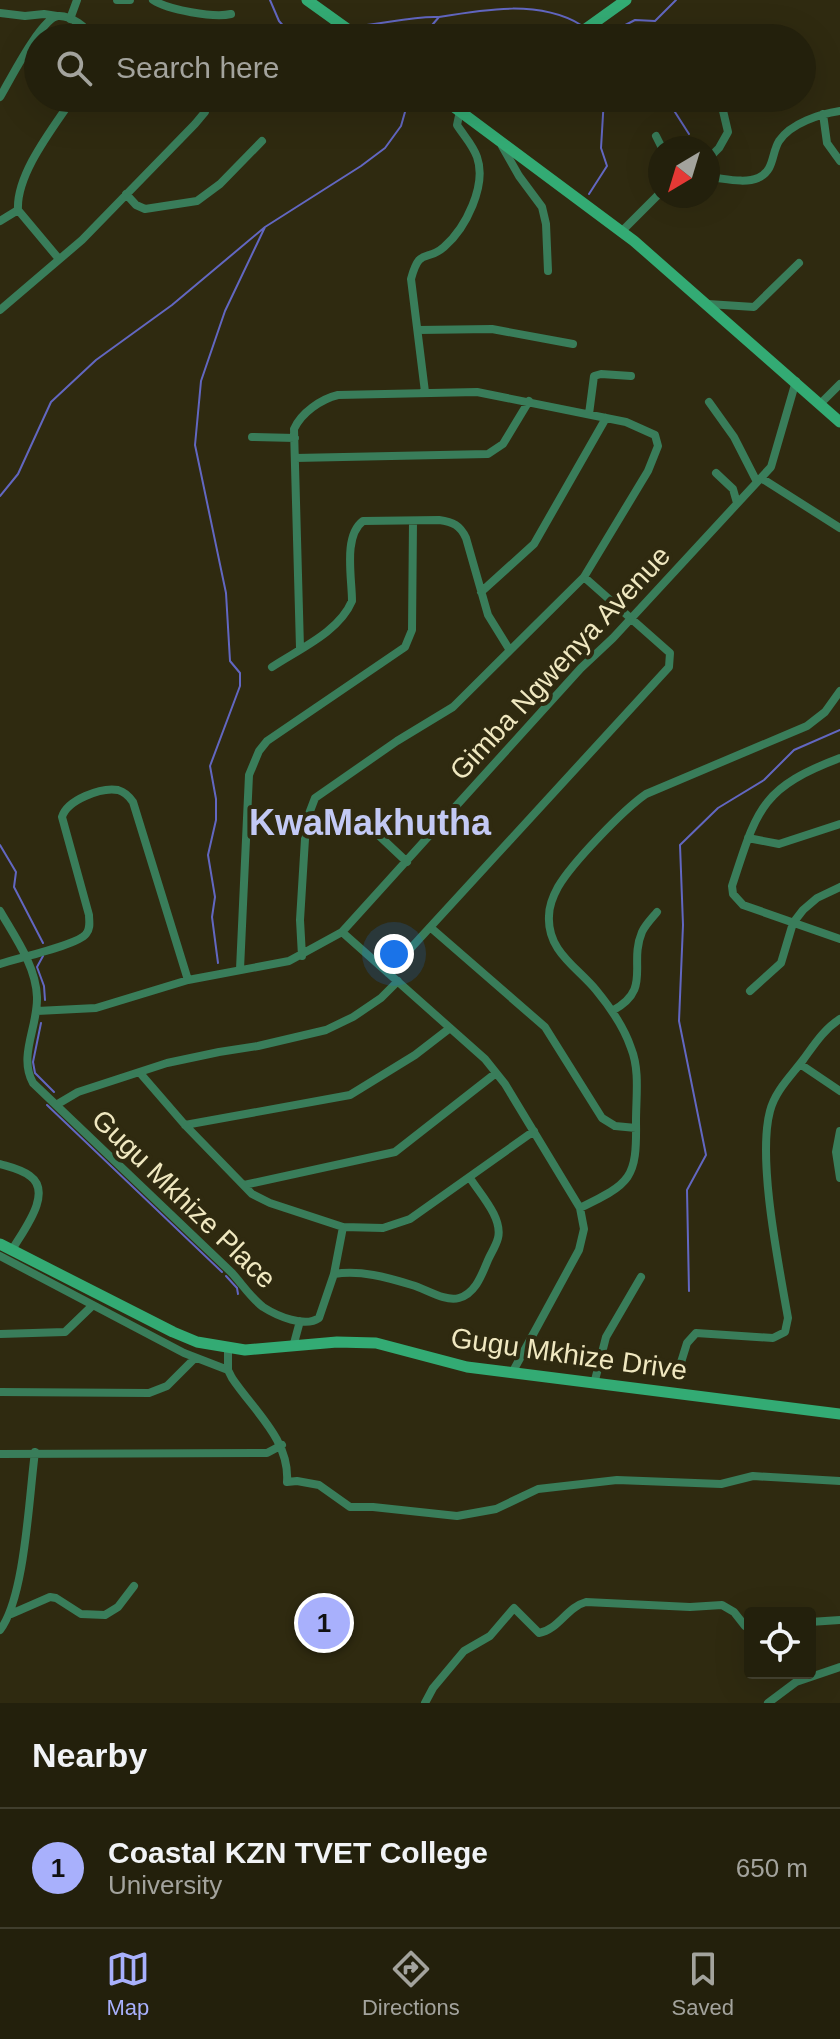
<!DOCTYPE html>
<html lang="en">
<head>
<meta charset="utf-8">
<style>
  :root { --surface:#23200c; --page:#2b2815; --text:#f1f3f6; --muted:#a3a39d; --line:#403e2d; --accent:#a8b0fc }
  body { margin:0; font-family:Helvetica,sans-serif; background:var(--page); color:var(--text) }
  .controls { position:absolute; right:24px; bottom:24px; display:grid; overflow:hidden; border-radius:8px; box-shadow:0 8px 32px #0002 }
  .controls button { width:72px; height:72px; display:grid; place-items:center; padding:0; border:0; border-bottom:2px solid var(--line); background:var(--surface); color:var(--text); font:40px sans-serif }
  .compass { position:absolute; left:648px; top:136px; width:72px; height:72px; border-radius:50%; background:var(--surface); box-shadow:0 8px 32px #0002; rotate:218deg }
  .you { position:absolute; left:394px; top:954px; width:28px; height:28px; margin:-20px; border:6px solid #fff; border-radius:50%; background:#1a73e8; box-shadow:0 0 0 12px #1a73e833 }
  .badge { display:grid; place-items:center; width:52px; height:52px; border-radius:50%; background:var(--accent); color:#111; font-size:26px; font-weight:700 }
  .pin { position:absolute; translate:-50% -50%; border:4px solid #fff; box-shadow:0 2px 8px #0006 }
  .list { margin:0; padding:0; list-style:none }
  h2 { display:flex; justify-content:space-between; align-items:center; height:104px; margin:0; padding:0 32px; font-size:34px }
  h2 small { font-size:26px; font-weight:400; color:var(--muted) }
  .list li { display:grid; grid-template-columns:52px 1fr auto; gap:24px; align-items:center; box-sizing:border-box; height:120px; padding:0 32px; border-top:2px solid var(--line) }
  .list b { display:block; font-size:30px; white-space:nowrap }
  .list p { margin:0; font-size:26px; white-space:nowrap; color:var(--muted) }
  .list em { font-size:26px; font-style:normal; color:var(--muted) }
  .icon { flex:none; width:44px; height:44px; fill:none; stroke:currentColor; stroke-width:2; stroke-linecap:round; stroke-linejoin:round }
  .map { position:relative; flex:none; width:840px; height:1703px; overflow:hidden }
  .search { position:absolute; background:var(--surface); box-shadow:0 8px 32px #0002; left:24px; right:24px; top:24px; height:88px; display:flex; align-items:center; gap:20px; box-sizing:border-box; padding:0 28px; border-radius:44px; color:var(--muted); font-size:30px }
  .sheet { height:224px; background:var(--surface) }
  nav { display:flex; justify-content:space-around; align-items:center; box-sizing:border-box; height:112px; border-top:2px solid var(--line); background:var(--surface); font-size:22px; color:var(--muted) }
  nav a { display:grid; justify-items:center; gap:4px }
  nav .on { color:var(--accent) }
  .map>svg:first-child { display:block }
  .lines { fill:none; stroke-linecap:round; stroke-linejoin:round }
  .stream { stroke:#6267c1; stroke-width:2 }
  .street { stroke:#397d5a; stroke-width:8 }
  .secondary { stroke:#33ab74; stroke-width:11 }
  .labels { text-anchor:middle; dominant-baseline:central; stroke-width:8; stroke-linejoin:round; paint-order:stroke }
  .street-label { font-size:28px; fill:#f0e8c0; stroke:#2f2a10 }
  .district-label { font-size:36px; font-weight:bold; fill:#c3c9f4; stroke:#2f2a10 }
</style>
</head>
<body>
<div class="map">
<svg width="840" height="1703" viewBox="0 0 840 1703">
  <rect width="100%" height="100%" fill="#2f2a10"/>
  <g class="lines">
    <path class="stream" d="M270 0 279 21 293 37 341 34
      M357 26C384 24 411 16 438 17
      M588 33 606 35 635 20 655 21 676 0
      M421 38 439 17C486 9 540 0 581 25
      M666 98 689 134
      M589 194 607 166 601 148 604 98
      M0 496 18 474 51 402 96 360 172 305 265 227 361 166 385 148 401 126 409 98
      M0 845 16 872 14 887 43 943
      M43 956 37 967 44 986 45 1000
      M218 963 212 917 215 897 208 855 216 820V799L210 766 240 686V673L230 661 226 593 195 445 201 381 225 311 265 227
      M41 1023 33 1062 35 1073 54 1092
      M47 1105 222 1272
      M226 1276 237 1288 238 1294
      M689 1291 687 1190 706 1155 679 1021 683 925 680 845 718 808 764 780 794 750 840 730"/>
    <path class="street" d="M117 0H130
      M153 0C168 10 214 18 231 14
      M0 13 25 16 44 14 57 16
      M70 19 77 0
      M0 97C9 82 41 18 58 16 72 15 86 28 94 38
      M823 114 827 143 840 161
      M656 136 662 148
      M502 146 519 176 542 207 546 224 548 271
      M708 159 719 148 728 132 720 98
      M708 177C723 178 744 184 758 178 775 170 771 154 779 141 791 123 820 114 840 111
      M126 194 136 205 145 209 197 201 220 184 262 141
      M0 221 18 210
      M621 232 660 193
      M59 259 18 210C16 174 53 128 73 98
      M708 304 754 307 799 263
      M0 310 82 240 195 124 205 112 204 98
      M418 330 492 329 573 344
      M425 392 411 279C420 246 426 263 444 247 466 228 487 185 477 157 473 145 464 136 457 125L460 111
      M709 402 734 437 757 482
      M820 404 840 384
      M589 414 594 376 601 374 631 376
      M252 437 295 438
      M295 458 488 454 503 444 529 401
      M716 473 733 489 737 503
      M761 478 840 528
      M481 592 534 544 606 418
      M300 648 294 429C301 413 321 399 338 395L477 392 626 422 655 435 658 446 648 471 584 577 453 707 397 741 315 798 307 819 305 839 300 920 302 956
      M272 667C299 649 339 632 352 601 352 578 343 536 363 521L439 520C453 522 460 525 466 538L488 615 509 649
      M840 758C760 788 757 810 732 886L733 894 743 905 840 939
      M372 829 407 862
      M748 838 779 844 840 824
      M0 911C15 937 36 966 37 997 38 1027 18 1056 33 1083L232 1273C242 1284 251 1298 263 1307 277 1316 305 1328 319 1318L334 1274 343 1227
      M430 927 545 1027 602 1118 615 1126 636 1128
      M342 932 485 1059 505 1084 580 1208 584 1229 579 1250 512 1373
      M0 964C17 958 78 945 86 934 91 928 89 921 89 915L62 817C67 800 101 787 118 790 125 792 129 796 133 802L188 980
      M240 969 249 775 259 751 267 741 405 647 412 630 413 522
      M388 973 669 667 670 653 584 577
      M750 991 781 963 793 923 803 910 817 898 840 887
      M37 1011 96 1008 188 980 289 961 342 932 581 668 613 638 771 467 796 381
      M612 1011C653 989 628 965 642 932 645 925 652 918 657 912
      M800 1064 840 1091
      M140 1073 185 1125 252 1194 270 1203 343 1227 383 1228 410 1219 534 1131
      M56 1105 78 1092 167 1063 219 1052 258 1046 326 1030 353 1017 381 998 398 981
      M185 1125 350 1095 415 1055 450 1028
      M840 1131 836 1152 840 1178
      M0 1164C10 1167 21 1169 30 1176 54 1193 22 1232 12 1250
      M244 1185 395 1152 496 1073
      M580 1208C631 1183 637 1179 636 1121 636 1097 640 1070 631 1048 624 1027 610 1007 596 990 577 967 547 951 549 916 549 906 553 896 558 887 572 863 623 810 646 794L807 726 825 712 840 691
      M0 1256 184 1353 228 1370
      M334 1274C361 1270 386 1277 412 1285 426 1289 445 1302 459 1298 476 1293 482 1274 488 1260 491 1253 496 1246 498 1238 503 1218 480 1194 470 1178
      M0 1334 65 1332 92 1306
      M293 1347 300 1321
      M228 1349V1370L232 1378C254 1411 290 1440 287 1482L297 1481 319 1485 350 1507H373L457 1516 496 1509 538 1489 617 1480 721 1484 753 1476 840 1481
      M678 1372 687 1343 696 1333 773 1338 785 1332 788 1318C779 1266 757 1159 770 1111 775 1091 791 1076 803 1060 814 1045 824 1029 840 1019
      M594 1384 606 1337 641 1277
      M0 1392 149 1393 167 1386 195 1358
      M0 1454 267 1453 282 1445
      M11 1614 50 1597 56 1598 81 1614 105 1615 118 1607 134 1586
      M810 1622 840 1620
      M0 1630C25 1598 29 1496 35 1452
      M425 1703 433 1688 464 1651 490 1636 514 1608 539 1633C558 1630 567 1607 586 1602L690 1607 722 1605 734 1612 745 1626H750
      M768 1703 796 1682 840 1667"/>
    <path class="secondary" d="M307 0 360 38
      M573 38 626 0
      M442 98 634 241 840 422
      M460 111 469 98
      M0 1244 173 1332 197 1342 245 1350 337 1342 376 1343 467 1367 840 1414"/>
  </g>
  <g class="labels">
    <g class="street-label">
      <text transform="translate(560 663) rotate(-47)">Gimba Ngwenya Avenue</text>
      <text transform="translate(184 1199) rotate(44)">Gugu Mkhize Place</text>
      <text transform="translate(569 1354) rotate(8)">Gugu Mkhize Drive</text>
    </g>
    <g class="district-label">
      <text x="370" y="822">KwaMakhutha</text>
    </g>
  </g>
</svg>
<div class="controls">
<button><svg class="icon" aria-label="locate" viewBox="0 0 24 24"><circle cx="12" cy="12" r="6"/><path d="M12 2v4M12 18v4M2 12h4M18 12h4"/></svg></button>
</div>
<svg class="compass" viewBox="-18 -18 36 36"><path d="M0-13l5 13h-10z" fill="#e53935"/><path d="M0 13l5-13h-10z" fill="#a3a39d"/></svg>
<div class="you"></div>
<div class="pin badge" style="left:324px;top:1623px">1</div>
<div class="search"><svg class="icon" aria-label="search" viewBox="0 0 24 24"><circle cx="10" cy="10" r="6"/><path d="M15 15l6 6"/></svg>Search here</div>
</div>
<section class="sheet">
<h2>Nearby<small></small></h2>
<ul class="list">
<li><span class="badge">1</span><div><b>Coastal KZN TVET College</b><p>University</p></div><em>650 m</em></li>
</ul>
</section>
<nav>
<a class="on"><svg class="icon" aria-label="map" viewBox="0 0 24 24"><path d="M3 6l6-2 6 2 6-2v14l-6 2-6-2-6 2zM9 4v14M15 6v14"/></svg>Map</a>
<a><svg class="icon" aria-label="directions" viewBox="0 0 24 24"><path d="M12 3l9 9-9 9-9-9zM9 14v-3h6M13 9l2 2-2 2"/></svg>Directions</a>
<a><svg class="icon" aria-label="saved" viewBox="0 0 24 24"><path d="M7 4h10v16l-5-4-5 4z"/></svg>Saved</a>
</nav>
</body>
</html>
